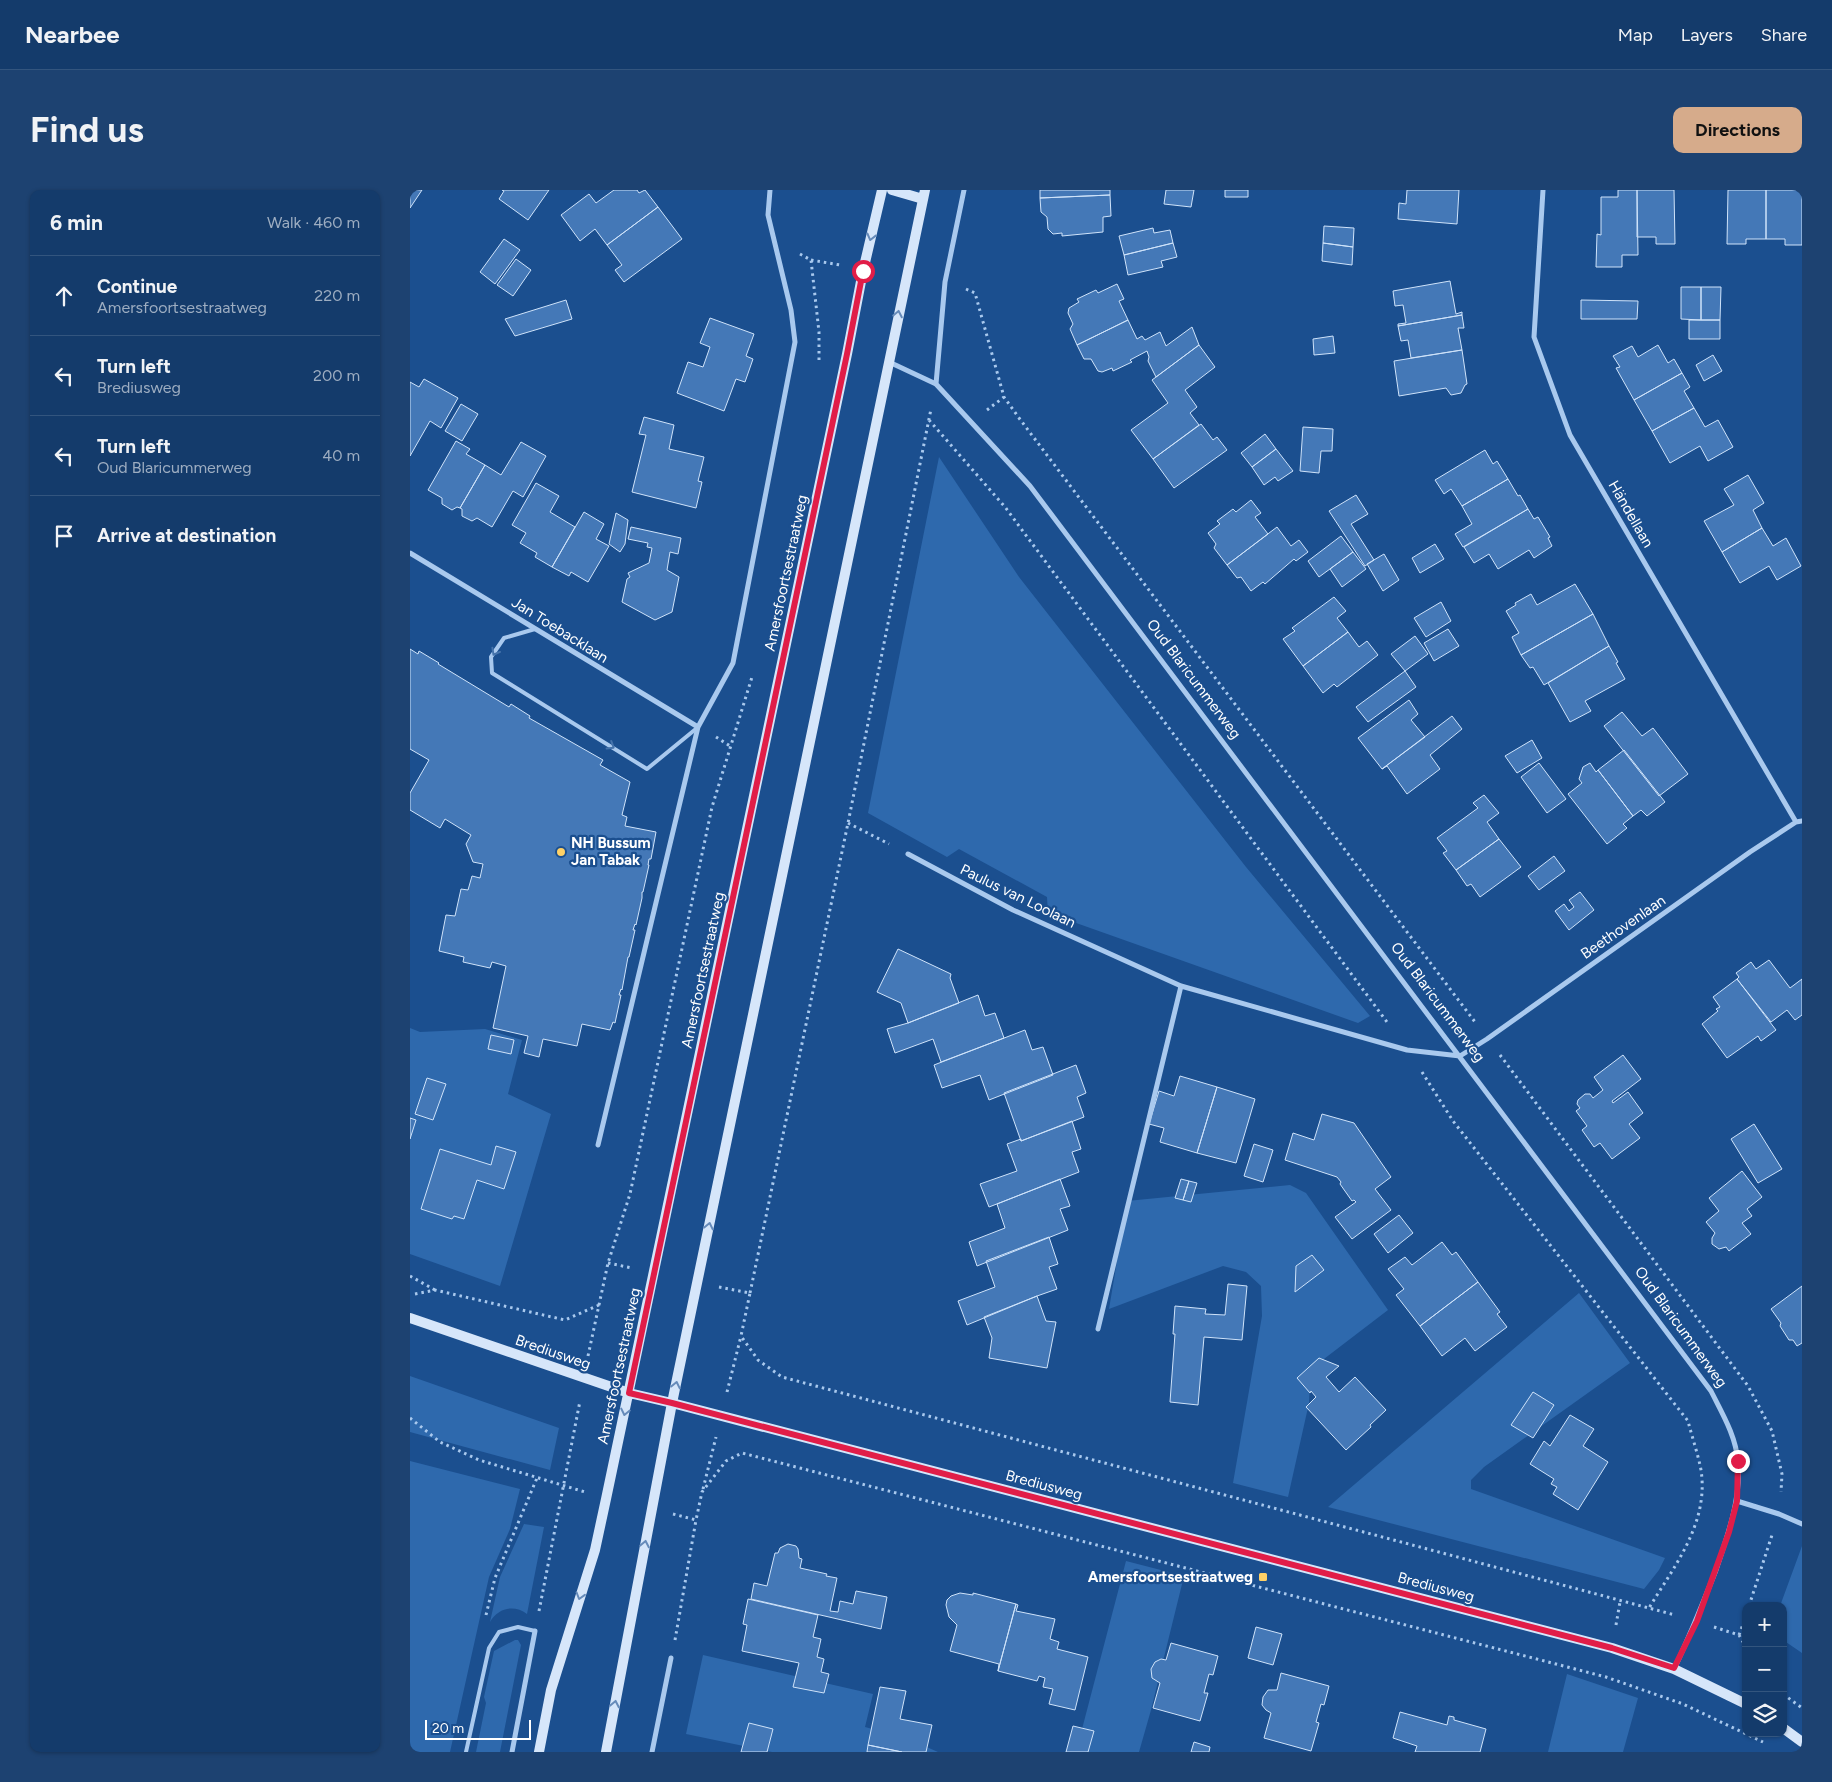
<!DOCTYPE html>
<html lang="en">
<head>
<meta charset="utf-8">
<style>
  :root { --surface:#143b6b; --page:#1d4271; --text:#f1f3f6; --muted:#9dadc1; --line:#33557e; --accent:#d6ab8b }
  body { margin:0; font-family:Figtree,sans-serif; background:var(--page); color:var(--text) }
  .controls { position:absolute; right:15px; bottom:15px; display:grid; overflow:hidden; border-radius:10px; box-shadow:0 1px 4px #0004 }
  .controls button { width:45px; height:45px; display:grid; place-items:center; padding:0; border:0; border-bottom:1px solid var(--line); background:var(--surface); color:var(--text); font:25px sans-serif }
  .scale { position:absolute; left:15px; bottom:12px; width:106px; box-sizing:border-box; padding-left:5px; border:2px solid #fff; border-top:0; font-size:14px; line-height:18px; white-space:nowrap; color:#fff; -webkit-text-stroke:4px #1b4f8f; paint-order:stroke }
  .stop { position:absolute; width:15px; height:15px; margin:-11px; border:4px solid #e11d48; border-radius:50%; background:#fff }
  .stop.end { background:#e11d48; border-color:#fff; box-shadow:0 1px 5px #0008 }
  .list { margin:0; padding:0; list-style:none }
  h2 { display:flex; justify-content:space-between; align-items:center; height:65px; margin:0; padding:0 20px; font-size:21px }
  h2 small { font-size:16px; font-weight:400; color:var(--muted) }
  .list li { display:grid; grid-template-columns:32px 1fr auto; gap:15px; align-items:center; box-sizing:border-box; height:80px; padding:0 20px; border-top:1px solid var(--line) }
  .list b { display:block; font-size:19px; white-space:nowrap }
  .list p { margin:0; font-size:16px; white-space:nowrap; color:var(--muted) }
  .list em { font-size:16px; font-style:normal; color:var(--muted) }
  .icon { flex:none; width:28px; height:28px; fill:none; stroke:currentColor; stroke-width:2; stroke-linecap:round; stroke-linejoin:round }
  .map { position:relative; flex:none; width:1392px; height:1562px; overflow:hidden; border-radius:10px }
  header { display:flex; align-items:center; gap:30px; box-sizing:border-box; height:70px; padding:0 25px; background:var(--surface); border-bottom:1px solid var(--line) }
  header strong { font-size:24px }
  nav { display:flex; gap:28px; margin-inline-start:auto; font-size:18px }
  .intro { display:flex; align-items:center; justify-content:space-between; box-sizing:border-box; height:120px; padding:0 30px }
  h1 { margin:0; font-size:35px }
  .button { padding:12px 22px; border-radius:10px; background:var(--accent); color:#111; font-size:18px; font-weight:700 }
  main { display:flex; gap:30px; padding:0 30px }
  aside { flex:1; background:var(--surface); border-radius:10px; box-shadow:0 1px 4px #0004 }
  .map>svg:first-child { display:block }
  .green { fill:#2e69ad }
  .building { fill:#4478b7; stroke:#cfe3fa }
  .lines { fill:none; stroke-linecap:round; stroke-linejoin:round }
  .path { stroke:#a9c9ee; stroke-width:3; stroke-dasharray:2.5 4; stroke-linecap:butt }
  .lane { stroke:#a9c9ee; stroke-width:4 }
  .street { stroke:#a9c9ee; stroke-width:5 }
  .secondary { stroke:#d6e6fa; stroke-width:10 }
  .oneway { stroke:#668bba }
  .oneway2 { stroke:#4674ac }
  .route { stroke:#e11d48; stroke-width:6 }
  .poi-dot { fill:#ffd166; stroke:#1b4f8f; stroke-width:2 }
  .labels { text-anchor:middle; dominant-baseline:central; stroke-width:4.5; stroke-linejoin:round; paint-order:stroke }
  .street-label { font-size:15px; fill:#fff; stroke:#1b4f8f }
  .poi-label { font-size:15px; font-weight:bold; fill:#fff; stroke:#1b4f8f; text-anchor:start }
</style>
</head>
<body>
<header>
<strong>Nearbee</strong>
<nav><a>Map</a><a>Layers</a><a>Share</a></nav>
</header>
<div class="intro"><h1>Find us</h1><a class="button">Directions</a></div>
<main>
<aside>
<h2>6 min<small>Walk · 460 m</small></h2>
<ul class="list">
<li><svg class="icon" aria-label="ahead" viewBox="0 0 24 24"><path d="M12 20V5M6 11l6-6 6 6"/></svg><div><b>Continue</b><p>Amersfoortsestraatweg</p></div><em>220 m</em></li>
<li><svg class="icon" aria-label="left" viewBox="0 0 24 24"><path d="M17 20v-9H6M10 6l-5 5 5 5"/></svg><div><b>Turn left</b><p>Brediusweg</p></div><em>200 m</em></li>
<li><svg class="icon" aria-label="left" viewBox="0 0 24 24"><path d="M17 20v-9H6M10 6l-5 5 5 5"/></svg><div><b>Turn left</b><p>Oud Blaricummerweg</p></div><em>40 m</em></li>
<li><svg class="icon" aria-label="arrive" viewBox="0 0 24 24"><path d="M6 21V4h12l-3 4 3 4H6"/></svg><div><b>Arrive at destination</b></div></li>
</ul>
</aside>
<div class="map">
<svg width="1392" height="1562" viewBox="0 0 1392 1562">
  <rect width="100%" height="100%" fill="#1b4f8f"/>
  <path class="green" d="M529 267 609 387 836 677 960 826 948 833 638 723 637 707 549 659 537 667 458 623Z
    M0 838 10 842 75 839 112 850 98 904 141 924 90 1096 0 1064Z
    M880 995 896 1003 978 1120 910 1172 900 1189 899 1213 878 1307 823 1293 852 1126 851 1096 836 1082 813 1076 699 1119 717 1011Z
    M1169 1103 1220 1173 1074 1277 1061 1290V1299L1255 1368 1249 1380 1234 1399 918 1317Z
    M0 1186 149 1238 140 1280 0 1242Z
    M0 1271 110 1299 100 1339 79 1387 40 1562H0Z
    M114 1334 134 1337 117 1424C104 1414 88 1418 80 1432L90 1387Z
    M1392 1356V1463L1373 1450V1416H1370Z
    M716 1371 774 1386 741 1520 729 1562H666Z
    M105 1450H108L111 1455 90 1562H66L76 1513 74 1507 84 1461Z
    M293 1465 463 1504 455 1537 496 1548 528 1562H362L276 1544Z
    M1157 1484 1228 1508 1213 1562H1138Z"/>
  <path class="building" d="M0 0H12L0 18Z
    M92 0H139L118 30 89 9 94 1Z
    M204 0H227L229 3 235 0 248 17 197 55 185 39 170 51 151 25 179 4 186 13Z
    M630 0H700V5L630 8Z
    M756 0H784L781 17 754 14Z
    M815 0H838V7H815Z
    M997 0H1049L1047 34 988 29 989 13 996 14Z
    M1208 0H1227L1228 65H1212V77H1186L1187 44 1191 45V7H1208Z
    M1227 0H1264L1265 54H1246V47H1227Z
    M1318 0H1356V49H1336V54H1317Z
    M1356 0H1392V55H1375V49H1356Z
    M700 5 701 26 693 27V42L652 46V43L643 44 638 39 637 27 631 22 630 8Z
    M248 17 272 49 214 92 205 80 212 75 197 55Z
    M914 36 944 38 943 57 913 53Z
    M743 38 744 43 760 40 763 53 714 65 709 46Z
    M94 49 110 60 85 94 70 82Z
    M763 53 767 67 751 71 753 77 718 85 714 65Z
    M913 53 943 57 942 75 912 71Z
    M106 69 121 80 103 106 87 95Z
    M1040 91 1046 124 1052 122V125L988 136V134L996 133 993 115 985 116 983 101Z
    M707 94 714 109 709 111 718 130 667 155 660 139 663 134 658 123 659 118 669 112 667 109 686 100 688 103Z
    M1271 97H1291V130L1271 129Z
    M1291 97H1311L1310 130H1291Z
    M156 110 162 129 105 146 95 129Z
    M1171 110 1228 111 1227 129H1171Z
    M1052 125 1054 138H1048L1052 160 1001 168 998 150 991 151 988 136Z
    M300 128 344 144 336 166 343 169 335 192 326 189 314 221 267 203 278 172 293 177 300 157 290 153Z
    M718 130 727 149 732 146 735 150 750 142 756 156 782 137 789 155 746 187 738 171 739 167 737 161 720 170 722 172 703 181 702 178 692 182 688 181 681 169H674L667 155Z
    M1279 130H1310V149H1279Z
    M923 146 925 163 904 165 903 149Z
    M789 155 805 177 775 200 787 217 780 223 789 235 743 269 721 240 758 213 742 190Z
    M1248 155 1258 173 1264 169 1272 183 1224 210 1206 178 1210 177 1203 166 1222 156 1228 167Z
    M1052 160 1057 194 1055 195 1051 203 1041 205 1036 198 989 206 984 171Z
    M1303 165 1312 181 1294 191 1286 175Z
    M1272 183 1280 197 1274 201 1284 218 1242 241 1224 210Z
    M14 189 48 208 31 238 20 231 0 266V192L9 197Z
    M51 214 68 224 52 251 35 241Z
    M1284 218 1295 237 1308 230 1323 257 1298 271 1290 256 1260 273 1242 241Z
    M234 227 264 235 259 259 294 267 288 291 292 292 286 318 222 302 236 245 229 244Z
    M791 234 803 250 807 247 817 260 764 298 743 269Z
    M893 237 923 239 922 261H911L909 283 890 281Z
    M855 244 866 259 842 277 831 263Z
    M46 251 60 259 56 264 75 275 50 318 47 317 42 320 32 314V308L18 300Z
    M111 252 136 266 113 307 103 301 82 337 67 328 62 331 52 326V319L50 318 75 275 91 285Z
    M866 259 883 281 868 291 865 287 854 295 842 277Z
    M1075 260 1083 274 1087 271 1098 289 1052 316 1041 299 1034 304 1025 290Z
    M1338 285 1354 313 1343 320 1352 338 1312 362 1294 331 1324 315 1314 299Z
    M1098 289 1108 306 1110 305 1118 319 1053 357 1045 344 1062 334 1052 316Z
    M126 293 149 306 140 322 165 337 142 377 125 367 127 363 110 353 116 343 102 335Z
    M946 305 958 324 941 334 964 370 955 376 919 321Z
    M841 310 851 323 845 327 858 344 817 375 804 358 806 354 798 343 810 334 807 331 823 319 826 322Z
    M1118 319 1124 329 1128 327 1140 347 1138 348 1142 356 1124 368 1119 360 1088 379 1079 364 1064 373 1054 357Z
    M174 322 194 334 186 349 199 356 178 392 161 382 159 386 142 377Z
    M206 323 218 330 215 354 210 362 199 354Z
    M221 337 271 348 268 364 260 362 257 380 269 387 262 422 245 430 212 412 217 389 220 387 218 383 239 373 242 358 237 357 238 353 218 349Z
    M867 337 881 356 889 350 898 362 886 371 884 369 855 394 853 392 841 401 831 387 827 388 817 375Z
    M1352 338 1363 356 1376 348 1391 376 1367 390 1359 376 1330 393 1312 362Z
    M931 346 943 362 909 387 898 371Z
    M1025 354 1034 369 1010 383 1002 368Z
    M943 362 956 379 932 397 920 379Z
    M974 364 989 390 973 401 957 374Z
    M1165 394 1183 424 1111 465 1102 447 1109 443 1096 421 1106 415 1105 413 1121 404 1127 415Z
    M924 407 936 421 927 428 938 442 893 476 873 449 885 441 882 438Z
    M1031 412 1041 431 1016 447 1004 428Z
    M1183 424 1199 456 1134 495 1123 477 1120 478 1111 465Z
    M1038 439 1049 456 1024 471 1014 453Z
    M938 442 949 457 957 451 968 465 927 497 924 494 913 503 893 476Z
    M1005 446 1018 464 995 481 981 464Z
    M1199 456 1208 472 1206 473 1215 489 1175 511 1181 521 1160 532 1138 493Z
    M0 459 8 464 9 461 29 473 28 474 99 517 101 514 120 526 119 528 193 570 190 575 220 592 212 625 217 627 215 636 246 642 241 669H239L238 675H239L233 702H232V708L226 735 225 734 223 740H225L219 767H218L212 800 211 799 209 805H211L205 833 203 832 200 840 172 834 167 856 133 849 129 867 114 863 118 846 83 838 96 776 82 772 80 778 53 772 54 767 29 761 36 725 45 726 51 699 58 700 62 686 70 688 73 674 63 672 56 654 61 645 35 629 30 638 0 620V603L19 570 0 559Z
    M995 481 1006 497 958 532 946 517Z
    M999 510 1008 524 1001 530 1015 547 972 579 948 548Z
    M1212 522 1232 546 1243 538 1278 584 1249 606 1194 536Z
    M1042 526 1052 539 1020 565 1030 579 997 604 977 576 972 579Z
    M1122 550 1132 568 1107 583 1095 566Z
    M1214 560 1255 612 1237 626 1231 620 1223 626 1188 580Z
    M1129 573 1156 609 1137 623 1111 587Z
    M1180 573 1186 582 1188 580 1223 626 1213 634 1217 638 1197 654 1158 604 1172 593 1169 589 1173 577Z
    M1074 605 1089 623 1077 632 1089 649 1046 680 1033 663 1037 661 1027 648 1068 618 1063 613Z
    M1089 649 1111 677 1070 707 1061 694 1057 696 1046 680Z
    M1144 666 1155 681 1129 700 1118 686Z
    M1170 702 1184 720 1159 740 1145 721 1154 714 1159 721 1164 717 1159 710Z
    M488 759 541 784 540 788 549 813 498 833 491 813 467 802Z
    M1359 770 1380 798 1392 789V825L1385 830 1377 820 1361 832 1327 789 1329 787 1326 783 1341 772 1346 779Z
    M1327 789 1366 840 1351 851 1348 846 1317 868 1292 834 1308 821 1306 819 1310 817 1303 807Z
    M568 805 575 826 585 823 594 848 531 872 523 849 485 863 477 839 498 833Z
    M615 840 622 860 633 857 643 885 579 910 570 885 532 898 524 875Z
    M81 845 104 850 101 864 78 859Z
    M1213 865 1231 889 1202 911 1203 913 1218 902 1233 923 1219 934 1230 948 1202 969 1190 953 1184 957 1172 940 1177 936 1166 921 1170 918 1167 914 1168 910 1175 904H1180L1183 908 1193 900 1184 887Z
    M666 875 676 903 667 907 674 927 611 951 594 903Z
    M770 886 807 897 787 963 750 952 754 938 739 934 749 901 764 906Z
    M17 888 36 894 23 930 5 924Z
    M807 897 845 909 826 973 787 963Z
    M912 924 944 933 981 987 965 999 981 1020 942 1049 925 1027 946 1012 944 1010 942 1011 930 994 931 992 927 987 875 970 883 943 904 950Z
    M0 928 6 930 0 949Z
    M662 931 671 959 662 962 669 982 579 1017 570 994 607 981 597 954 611 949V951Z
    M1344 934 1372 979 1348 993 1321 949Z
    M844 954 863 960 853 992 834 986Z
    M86 956 106 962 94 999 67 990 54 1029 44 1026 42 1029 11 1019 30 959 81 975Z
    M1332 981 1352 1007 1337 1019 1342 1026 1332 1033 1341 1044 1319 1061 1316 1057 1309 1059 1302 1054V1048L1305 1043 1296 1032 1309 1021 1299 1008Z
    M650 989 660 1016 650 1019 658 1040 567 1076 559 1052 595 1038 587 1014Z
    M771 989 779 991 773 1010 765 1008Z
    M779 991 787 993 781 1012 773 1010Z
    M989 1025 1003 1043 978 1063 964 1044Z
    M639 1047 648 1074 639 1077 647 1099 627 1106 557 1135 548 1111 585 1097 576 1071Z
    M1032 1052 1042 1065 1046 1062 1068 1092 1010 1136 986 1105 994 1099 978 1079 995 1067 1002 1075Z
    M902 1065 914 1080 885 1102 886 1076Z
    M1068 1092 1090 1122 1087 1124 1097 1137 1065 1161 1055 1148 1032 1166 1010 1136Z
    M818 1094 837 1096 832 1150 794 1147 788 1215 760 1212 765 1144H763L765 1116 796 1119 795 1124 815 1125Z
    M1392 1096V1153L1387 1156 1383 1150H1379L1370 1136 1371 1133 1361 1119Z
    M627 1106 636 1131 646 1132 637 1178 579 1168 582 1148 574 1127Z
    M909 1168 929 1176 916 1187 929 1202 945 1187 976 1220 960 1235 961 1237 936 1260 896 1217 906 1207 901 1201 900 1203 887 1188Z
    M1123 1202 1144 1215 1123 1248 1101 1235Z
    M1160 1225 1184 1239 1173 1256 1198 1272 1168 1320 1143 1304 1147 1297 1141 1294 1144 1289 1120 1274 1134 1251 1140 1256Z
    M378 1354 386 1356 388 1359 389 1368 392 1369 390 1378 417 1384 416 1386 427 1388 420 1421 428 1422 430 1411 443 1414 446 1401 477 1407 471 1439 341 1409 344 1393 357 1396 365 1363H368L370 1358Z
    M550 1403 563 1405V1403L606 1414 588 1481 589 1474 540 1461 547 1435 539 1427 536 1415 537 1410 541 1406Z
    M338 1409 408 1425 403 1447 411 1449 407 1467 414 1469 411 1482 419 1484 414 1503 383 1497 389 1473 332 1461 337 1435 333 1434Z
    M606 1414 608 1415 606 1421 645 1429 640 1449 649 1452 647 1459 678 1467 665 1520 639 1514 643 1499 633 1497 635 1488 629 1486 627 1491 588 1481Z
    M846 1437 872 1444 863 1475 838 1468Z
    M761 1453 808 1466 803 1485 799 1484 794 1503H798L790 1531 743 1518 750 1493 742 1488 741 1479 745 1472 751 1469 756 1470Z
    M871 1483 919 1496 914 1515 911 1514 906 1532 909 1533 901 1561 854 1548 861 1523 856 1520 852 1515 853 1507 858 1500H867Z
    M470 1497 496 1501 490 1529 522 1535 516 1562H492L458 1555Z
    M990 1522 1037 1535 1039 1526 1044 1527V1530L1076 1539 1070 1562H1005L1007 1556 983 1548Z
    M339 1533 363 1539 357 1562H331Z
    M663 1536 684 1541 678 1562H656Z
    M784 1552 800 1557 799 1562H781Z
    M458 1555 492 1562H457Z"/>
  <g class="lines">
    <path class="path" d="M390 64 401 70 409 142V173
      M401 70 430 75
      M556 99 565 103 594 207 609 228 1065 832
      M577 220 594 207
      M519 230 595 317 977 832
      M306 547 320 556
      M438 633 479 654
      M1090 865 1338 1196 1362 1241 1372 1284 1371 1302
      M1012 882 1043 931 1278 1231C1282 1247 1288 1264 1291 1280 1299 1333 1265 1375 1239 1418
      M198 1073 222 1078
      M0 1086 25 1100
      M309 1097 340 1103 331 1146 348 1170 372 1187 1265 1425
      M340 1103 438 633 521 219
      M5 1104 25 1100 155 1130 189 1115
      M178 1166 198 1073 220 1004 302 617 342 487
      M317 1202 331 1146
      M0 1228 30 1252 69 1270 175 1302
      M293 1299 306 1247
      M263 1324 286 1330 292 1302 316 1271 332 1263 1196 1487 1273 1514 1353 1552
      M1339 1416 1362 1345
      M129 1421 170 1211
      M76 1425 85 1388 127 1288
      M1206 1435 1210 1412
      M1304 1437 1329 1445 1336 1457
      M1329 1445 1336 1426
      M265 1450 286 1330
      M1373 1504 1392 1518"/>
    <path class="lane" d="M125 439 94 448 81 467 82 483 237 579 287 538
      M56 1562 79 1458 89 1442 108 1437 125 1441"/>
    <path class="street" d="M1133 0 1124 147 1160 245 1386 632
      M479 172 526 194 620 296 1301 1201C1312 1223 1326 1246 1328 1272 1331 1310 1318 1344 1306 1380 1293 1413 1280 1446 1264 1479
      M526 194 535 92 554 0
      M0 363 288 537
      M498 664 603 720 771 796 997 860 1050 866 1077 849 1340 662 1386 632 1392 631
      M188 955 288 537 323 473 385 152 381 120 358 25 360 0
      M688 1139 771 796
      M1327 1311 1369 1324 1392 1334
      M102 1562 125 1441
      M242 1562 261 1468"/>
    <path class="secondary" d="M482 0 513 9
      M0 1128 219 1203 262 1213 1202 1458 1264 1479 1336 1514
      M1373 1538 1392 1552
      M129 1562 141 1500 185 1360 196 1309 437 164 453 81 472 0
      M196 1562 262 1213 515 0"/>
  </g>
  <defs><path id="oneway-chevron" d="M-2-3.5L2.5 0L-2 3.5" fill="none" stroke-width="1.6" stroke-linecap="round" stroke-linejoin="round" transform="scale(1.25)"/></defs>
  <g class="oneway">
    <use href="#oneway-chevron" transform="translate(461 47) rotate(104)"/>
    <use href="#oneway-chevron" transform="translate(488 124) rotate(-79)"/>
    <use href="#oneway-chevron" transform="translate(299 1036) rotate(-78)"/>
    <use href="#oneway-chevron" transform="translate(266 1195) rotate(-78)"/>
    <use href="#oneway-chevron" transform="translate(215 1222) rotate(102)"/>
    <use href="#oneway-chevron" transform="translate(235 1354) rotate(-79)"/>
    <use href="#oneway-chevron" transform="translate(170 1406) rotate(107)"/>
    <use href="#oneway-chevron" transform="translate(205 1514) rotate(-79)"/>
  </g>
  <g class="oneway2">
    <use href="#oneway-chevron" transform="translate(85 462) rotate(119)"/>
    <use href="#oneway-chevron" transform="translate(201 556) rotate(32)"/>
  </g>
  <g class="lines">
    <path class="route" d="M453 81 437 164 219 1203 262 1213 1202 1458 1264 1478 1287 1431 1319 1342 1327 1311 1328 1271"/>
  </g>
  <g class="poi-dot">
    <circle cx="151" cy="662" r="5"/>
    <rect x="848" y="1382" width="10" height="10" rx="2.5"/>
  </g>
  <g class="labels">
    <g class="street-label">
      <text transform="translate(1221 324) rotate(60)">Händellaan</text>
      <text transform="translate(376 383) rotate(-78)">Amersfoortsestraatweg</text>
      <text transform="translate(150 440) rotate(32)">Jan Toebacklaan</text>
      <text transform="translate(784 489) rotate(53)">Oud Blaricummerweg</text>
      <text transform="translate(608 706) rotate(26)">Paulus van Loolaan</text>
      <text transform="translate(1213 737) rotate(-35)">Beethovenlaan</text>
      <text transform="translate(293 780) rotate(-78)">Amersfoortsestraatweg</text>
      <text transform="translate(1028 812) rotate(53)">Oud Blaricummerweg</text>
      <text transform="translate(1271 1137) rotate(54)">Oud Blaricummerweg</text>
      <text transform="translate(143 1162) rotate(19)">Brediusweg</text>
      <text transform="translate(209 1176) rotate(-78)">Amersfoortsestraatweg</text>
      <text transform="translate(634 1295) rotate(15)">Brediusweg</text>
      <text transform="translate(1026 1397) rotate(15)">Brediusweg</text>
    </g>
    <g class="poi-label">
      <text x="161" y="653">NH Bussum<tspan x="161" dy="17">Jan Tabak</tspan></text>
      <text x="843" y="1387" text-anchor="end">Amersfoortsestraatweg</text>
    </g>
  </g>
</svg>
<div class="controls">
<button>+</button>
<button>−</button>
<button><svg class="icon" aria-label="layers" viewBox="0 0 24 24"><path d="M12 4l9 5-9 5-9-5zM3 14l9 5 9-5"/></svg></button>
</div>
<div class="scale">20 m</div>
<div class="stop" style="left:453px;top:81px"></div>
<div class="stop end" style="left:1328px;top:1271px"></div>
</div>
</main>
</body>
</html>
